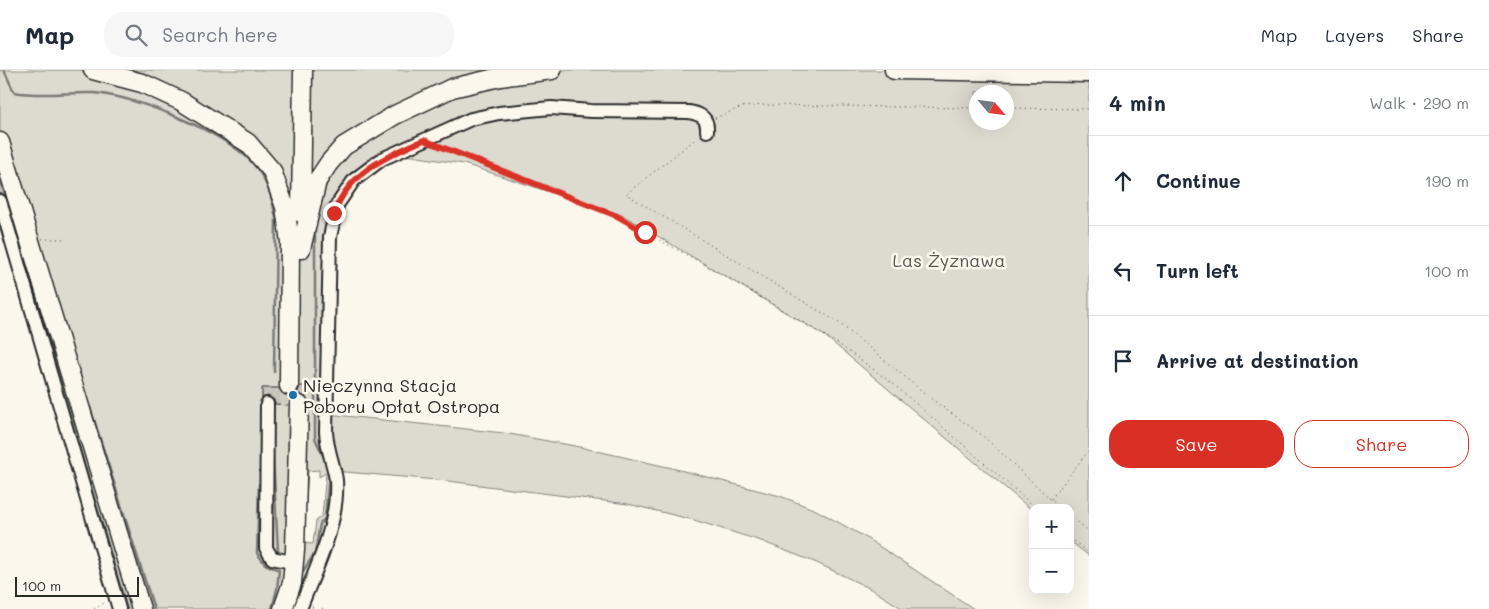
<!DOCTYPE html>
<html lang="en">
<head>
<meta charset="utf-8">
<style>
  :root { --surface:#fff; --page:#f6f6f7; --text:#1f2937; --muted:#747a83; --line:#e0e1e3; --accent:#d93025 }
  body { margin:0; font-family:Mali,sans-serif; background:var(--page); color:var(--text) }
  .controls { position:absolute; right:15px; bottom:15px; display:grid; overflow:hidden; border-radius:10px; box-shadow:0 5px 20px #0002 }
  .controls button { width:45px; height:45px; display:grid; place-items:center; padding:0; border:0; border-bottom:1px solid var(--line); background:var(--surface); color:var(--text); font:25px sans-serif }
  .compass { position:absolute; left:969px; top:15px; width:45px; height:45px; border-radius:50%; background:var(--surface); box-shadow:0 5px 20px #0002; rotate:118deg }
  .scale { position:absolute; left:15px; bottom:12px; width:124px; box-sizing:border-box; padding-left:5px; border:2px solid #2b2b2b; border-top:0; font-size:14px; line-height:18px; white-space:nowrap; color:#2b2b2b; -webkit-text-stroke:4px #fbf7ec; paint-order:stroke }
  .stop { position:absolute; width:15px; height:15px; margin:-11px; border:4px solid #d93025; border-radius:50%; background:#fff }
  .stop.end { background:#d93025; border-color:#fff; box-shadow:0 1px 5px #0008 }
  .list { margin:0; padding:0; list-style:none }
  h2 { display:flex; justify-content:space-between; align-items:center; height:65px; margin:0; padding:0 20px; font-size:21px }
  h2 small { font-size:16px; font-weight:400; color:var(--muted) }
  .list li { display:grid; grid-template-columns:32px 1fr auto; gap:15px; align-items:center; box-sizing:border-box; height:90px; padding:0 20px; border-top:1px solid var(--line) }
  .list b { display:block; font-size:19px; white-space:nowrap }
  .list em { font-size:16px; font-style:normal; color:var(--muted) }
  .actions { display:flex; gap:10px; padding:15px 20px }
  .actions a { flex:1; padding:11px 0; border:1px solid var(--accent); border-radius:20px; text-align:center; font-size:18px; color:var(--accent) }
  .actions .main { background:var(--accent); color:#fff }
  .icon { flex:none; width:28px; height:28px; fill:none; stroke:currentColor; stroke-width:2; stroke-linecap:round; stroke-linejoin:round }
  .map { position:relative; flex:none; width:1089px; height:539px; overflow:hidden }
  header { display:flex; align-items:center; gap:30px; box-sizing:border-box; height:70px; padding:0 25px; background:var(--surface); border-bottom:1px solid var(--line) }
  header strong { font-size:24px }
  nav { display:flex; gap:28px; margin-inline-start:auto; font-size:18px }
  .search { width:350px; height:45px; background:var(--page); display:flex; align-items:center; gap:12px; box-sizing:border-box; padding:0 18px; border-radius:20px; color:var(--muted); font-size:19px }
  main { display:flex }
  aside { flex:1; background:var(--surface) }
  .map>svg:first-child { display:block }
  .green { fill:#dddad0; stroke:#84827e; fill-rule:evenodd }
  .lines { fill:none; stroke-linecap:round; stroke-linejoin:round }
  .stream { stroke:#7b7a75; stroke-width:2.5 }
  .building { fill:#c7c4bc; stroke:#2b2b2b }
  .highway-tunnel { stroke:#d1cec5; stroke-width:18; stroke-dasharray:18 9; stroke-linecap:butt }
  .minor-casing { stroke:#2b2b2b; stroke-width:16 }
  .highway-casing { stroke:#2b2b2b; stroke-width:21 }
  .path { stroke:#2b2b2b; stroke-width:1; stroke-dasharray:1 4; stroke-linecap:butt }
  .minor { stroke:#fbf7ec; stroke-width:12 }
  .highway { stroke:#fbf7ec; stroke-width:18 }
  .route { stroke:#d93025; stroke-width:6 }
  .poi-dot { fill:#1f6fb2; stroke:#fbf7ec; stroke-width:2 }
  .labels { text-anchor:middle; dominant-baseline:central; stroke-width:5; stroke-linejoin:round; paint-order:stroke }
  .park-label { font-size:18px; fill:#585754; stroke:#fbf7ec }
  .poi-label { font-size:18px; fill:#2b2b2b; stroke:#fbf7ec; text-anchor:start }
</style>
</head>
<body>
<header>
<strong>Map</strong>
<div class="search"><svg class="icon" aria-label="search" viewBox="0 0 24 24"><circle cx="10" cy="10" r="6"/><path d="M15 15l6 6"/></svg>Search here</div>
<nav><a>Map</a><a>Layers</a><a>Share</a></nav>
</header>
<main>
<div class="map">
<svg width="1089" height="539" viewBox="0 0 1089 539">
  <rect width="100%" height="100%" fill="#fbf7ec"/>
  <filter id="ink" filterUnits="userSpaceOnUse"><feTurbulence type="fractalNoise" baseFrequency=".02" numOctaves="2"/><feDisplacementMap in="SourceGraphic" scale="10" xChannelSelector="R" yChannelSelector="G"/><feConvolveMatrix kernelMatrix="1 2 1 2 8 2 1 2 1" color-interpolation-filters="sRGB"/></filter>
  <g filter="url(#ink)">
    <path class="green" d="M0 0H1089V486L1070 471V438H1033V441L825 266 624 146 464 94 405 85 381 96 354 116 336 144 327 344 504 363 575 376 672 398 780 426 816 440 865 467 974 539H903L873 520 817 493 761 471 694 450 628 434 448 411 334 401 335 425 301 539H119L0 131ZM976 22H1006V52H976ZM319 400V407L326 403 322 446 316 451 313 474 303 473 308 401Z"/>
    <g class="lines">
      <path class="stream" d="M4 0 14 22C40 27 68 22 94 23 137 27 219 60 250 90 266 106 272 127 276 148L274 302
        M335 99 345 89
        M0 109 127 539
        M324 119 329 108
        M315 158V368L327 394
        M90 337 154 539
        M273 386 278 481
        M259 414 257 483 265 494 279 500 277 519 272 539
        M301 504 315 483 320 454 325 448 329 404"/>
    </g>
    <path class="building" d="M300 316H306V328L300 324 294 325 288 335 275 334 274 330 268 326 262 328V318H279L283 325 289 327 298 322Z"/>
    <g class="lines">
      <path class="highway-tunnel" d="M289 335V316"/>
      <defs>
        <path id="minor" d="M0 131 119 539
          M267 334 266 478 272 488 287 491
          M300 539C315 500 339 454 336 410 334 395 327 380 326 362L330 167 337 135 354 110 382 89 471 49 499 43 551 38 591 41 689 42C701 44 708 48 707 61"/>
        <path id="highway" d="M93 0 142 13 181 31 248 73 272 101 285 137 290 172 289 316
          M894 0 1089 3
          M0 72 141 539
          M301 143 303 0
          M301 179 317 111 329 93 344 76 395 45 452 18 500 7 552 0
          M283 539 292 513 295 480 299 335"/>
      </defs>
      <use href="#minor" class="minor-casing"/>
      <use href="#highway" class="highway-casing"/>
      <path class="path" d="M1006 38 1089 39
        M715 48 742 37 764 35 976 38
        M698 67 626 124 839 253 934 331 982 365 1060 438
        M439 76 617 147 731 209 837 273 892 313 1036 438
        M42 169H64
        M1051 429 1089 380
        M1070 446 1089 461
        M1070 468 1089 483
        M312 537 325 539
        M94 539 106 532"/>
      <use href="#minor" class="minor"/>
      <use href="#highway" class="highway"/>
    </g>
  </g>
  <g class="lines" filter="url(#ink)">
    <path class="route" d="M334 143C349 102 387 86 424 70L617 146 645 162"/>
  </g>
  <circle class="poi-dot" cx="293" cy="325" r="5"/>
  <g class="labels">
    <g class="park-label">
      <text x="949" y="190">Las Żyznawa</text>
    </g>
    <g class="poi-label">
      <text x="303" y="315">Nieczynna Stacja<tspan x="303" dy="21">Poboru Opłat Ostropa</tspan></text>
    </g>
  </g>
</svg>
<div class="controls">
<button>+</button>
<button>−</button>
</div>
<svg class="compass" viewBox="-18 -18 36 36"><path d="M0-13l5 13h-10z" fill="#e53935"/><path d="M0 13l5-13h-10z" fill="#747a83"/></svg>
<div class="scale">100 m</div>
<div class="stop" style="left:645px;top:162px"></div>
<div class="stop end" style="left:334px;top:143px"></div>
</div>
<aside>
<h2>4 min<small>Walk · 290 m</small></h2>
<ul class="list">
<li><svg class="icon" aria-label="ahead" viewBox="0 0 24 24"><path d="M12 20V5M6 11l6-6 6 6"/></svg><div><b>Continue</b></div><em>190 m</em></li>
<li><svg class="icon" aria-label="left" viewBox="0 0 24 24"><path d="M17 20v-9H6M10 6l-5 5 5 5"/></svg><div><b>Turn left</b></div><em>100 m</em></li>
<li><svg class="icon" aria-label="arrive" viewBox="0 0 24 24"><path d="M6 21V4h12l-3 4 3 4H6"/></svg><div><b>Arrive at destination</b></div></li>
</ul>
<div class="actions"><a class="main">Save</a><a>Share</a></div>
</aside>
</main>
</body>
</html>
